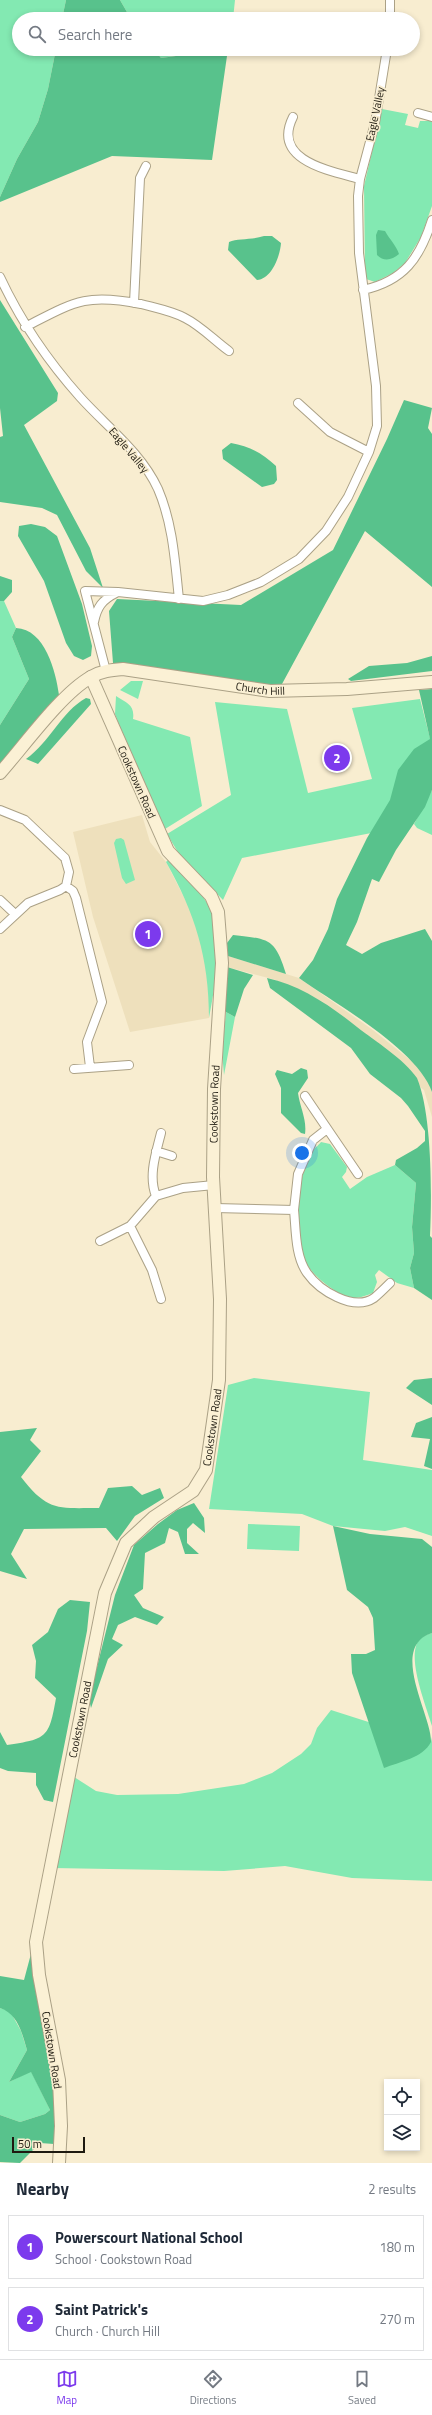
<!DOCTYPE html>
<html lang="en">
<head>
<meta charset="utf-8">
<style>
  :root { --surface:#fff; --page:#f2f2f3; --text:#1f2937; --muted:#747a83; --line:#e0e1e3; --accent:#7c3aed }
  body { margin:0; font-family:"Titillium Web",sans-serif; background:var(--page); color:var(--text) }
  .controls { position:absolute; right:12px; bottom:12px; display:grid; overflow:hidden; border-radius:0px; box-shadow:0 2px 6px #0003 }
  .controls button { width:36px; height:36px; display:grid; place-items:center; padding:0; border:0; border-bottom:1px solid var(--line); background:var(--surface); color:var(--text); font:20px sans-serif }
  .scale { position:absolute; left:12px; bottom:10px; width:73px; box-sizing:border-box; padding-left:4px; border:2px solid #1e1a10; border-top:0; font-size:11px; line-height:14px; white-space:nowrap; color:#1e1a10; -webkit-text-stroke:3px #f8edd0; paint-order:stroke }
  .you { position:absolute; left:302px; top:1153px; width:14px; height:14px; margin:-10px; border:3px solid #fff; border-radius:50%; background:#1a73e8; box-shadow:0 0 0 6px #1a73e833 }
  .badge { display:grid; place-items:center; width:26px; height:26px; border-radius:50%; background:var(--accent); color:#fff; font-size:13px; font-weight:700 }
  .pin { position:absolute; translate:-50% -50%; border:2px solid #fff; box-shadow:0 1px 4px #0006 }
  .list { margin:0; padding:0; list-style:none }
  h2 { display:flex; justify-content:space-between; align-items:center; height:52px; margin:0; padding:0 16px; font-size:17px }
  h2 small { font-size:13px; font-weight:400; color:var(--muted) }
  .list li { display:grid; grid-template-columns:26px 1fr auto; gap:12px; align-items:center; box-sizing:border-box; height:64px; margin:0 8px 8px; padding:0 8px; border:1px solid var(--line); border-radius:0px }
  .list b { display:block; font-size:15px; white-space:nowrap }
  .list p { margin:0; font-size:13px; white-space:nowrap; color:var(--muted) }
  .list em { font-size:13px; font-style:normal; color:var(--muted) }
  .icon { flex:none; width:22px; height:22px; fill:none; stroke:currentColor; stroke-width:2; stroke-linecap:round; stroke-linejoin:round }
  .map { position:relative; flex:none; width:432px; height:2163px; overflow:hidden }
  .search { position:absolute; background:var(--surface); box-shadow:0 2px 6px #0003; left:12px; right:12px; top:12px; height:44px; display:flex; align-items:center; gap:10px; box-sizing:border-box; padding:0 14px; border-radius:22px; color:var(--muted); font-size:15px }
  .sheet { height:196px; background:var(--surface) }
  nav { display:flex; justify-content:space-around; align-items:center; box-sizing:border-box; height:56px; border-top:1px solid var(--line); background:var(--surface); font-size:11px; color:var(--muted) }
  nav a { display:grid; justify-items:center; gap:2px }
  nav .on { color:var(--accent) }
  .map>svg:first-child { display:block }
  .built { fill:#eee0bc }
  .green { fill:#83e9b2 }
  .forest { fill:#58c28c }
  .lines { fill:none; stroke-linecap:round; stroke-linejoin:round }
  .street-casing { stroke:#aba186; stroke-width:10 }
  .secondary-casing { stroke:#aba186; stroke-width:14 }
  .street { stroke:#fff; stroke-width:8 }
  .secondary { stroke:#fbf1d5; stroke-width:12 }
  .labels { text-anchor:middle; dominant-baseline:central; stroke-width:3.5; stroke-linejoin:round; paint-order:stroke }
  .street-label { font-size:11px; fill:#1e1a10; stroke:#f8edd0 }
</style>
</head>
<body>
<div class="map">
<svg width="432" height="2163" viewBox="0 0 432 2163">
  <rect width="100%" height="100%" fill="#f8edd0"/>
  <path class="built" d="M142 815 150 842 166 862 194 917 203 950 209 990V1018L130 1032 93 917 73 832Z
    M228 956 299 978 373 1030 414 1063 428 1081 432 1092V1117L424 1090 276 980 227 967Z"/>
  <path class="green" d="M0 0H66L62 19H19V49H56L48 89 38 122 17 159 0 197Z
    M120 0H235L233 19H131Z
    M154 49H222L161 58Z
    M382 109 408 114 405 125 418 128 420 121H432V206L421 237 405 263 393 273 375 282 366 279 365 274 364 186Z
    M0 601H4L16 628 12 637 29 679 0 725Z
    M131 681H143L138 699 120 690Z
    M116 696C127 703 135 705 133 719L190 737 202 806 165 829 118 722 115 714Z
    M420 699 431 742 392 829 242 858 223 900 179 854 167 834 231 795 215 702 287 709 308 793 372 779 352 708Z
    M432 790V835L417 828 414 824Z
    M121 838 124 840 135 880 126 884 122 878 114 843 116 839Z
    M169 859C182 873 197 886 207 903 226 933 215 985 209 1018 209 958 195 913 166 862Z
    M226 1012 235 1017 224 1075 222 1052Z
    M321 1142 330 1144 347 1167 346 1172 342 1177 350 1189 367 1177 395 1165 416 1183 412 1227 414 1253 410 1268 414 1288 397 1283 379 1270 375 1275 377 1282 373 1293C367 1295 360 1298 355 1298 338 1297 309 1274 304 1258 296 1231 296 1177 311 1153 313 1149 318 1146 321 1142Z
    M254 1378 370 1392 363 1460 432 1470V1536L405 1527 385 1531 333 1526 302 1514 209 1509 228 1385Z
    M248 1524 300 1526 299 1551 247 1549Z
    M432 1633V1726C426 1706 410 1666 416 1646 418 1638 425 1635 432 1633Z
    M331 1710 431 1742 432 1737V1881L352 1878 285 1866 224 1871 53 1868 71 1775 96 1791 117 1795 178 1794 244 1784 272 1773 301 1754 311 1744 317 1728Z
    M0 2008 10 2011 21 2031 27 2050 9 2082 31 2071 50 2110 45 2114 20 2122 0 2115Z"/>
  <path class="forest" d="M66 0H120L131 19H62Z
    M56 49H154L161 58 228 49 212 160 112 156 0 202V197L17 159 38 122 48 89Z
    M378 230 385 231C390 240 396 245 399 254 392 260 384 262 377 255L376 235Z
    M264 236H272L281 243C280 256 272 279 257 280L228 250 229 242C238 238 252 240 264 236Z
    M0 300 58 393 57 401 24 425 90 548 103 588 86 571 57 515 42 508 0 502V437L3 436 0 408Z
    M404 400 432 408 428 428 432 434V587L365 531 282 684H244L113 663 109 611 117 599 241 605 333 550 387 439Z
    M231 443C249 446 262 453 276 466L277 480 274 484 262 487 223 459 222 450Z
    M31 524 45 527 57 536 82 604 92 646 91 656 83 660 74 656 66 643 44 581 18 536 19 526Z
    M0 576 12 580V592L4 601H0Z
    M16 628C45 629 56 672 59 695L39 723 0 764V725L29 679 12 637Z
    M432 656V671L351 681 348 679 369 666 407 663Z
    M432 689V790L425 807 396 850 379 882 372 879 357 922 346 945 362 954 381 943 425 929 432 941V1092C417 1049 337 1005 299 978L313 960 328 929 337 899 367 838 390 800 398 770 414 749 430 739 419 690Z
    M86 698 90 699 91 704 38 764 26 759C50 742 61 712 86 698Z
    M233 935C269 939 275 938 286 974L228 956 227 943Z
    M227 967 253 975 244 989 235 1017 226 1012 225 999Z
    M267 978C300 985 331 1006 357 1027 375 1041 404 1059 417 1078 432 1114 432 1193 430 1236L432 1238V1300L414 1288 410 1268 414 1253 412 1227 416 1183 395 1165 396 1160 417 1148 425 1141V1131L408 1106 401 1098 370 1074 351 1048 270 988Z
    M301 1068 307 1070 308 1078 298 1093C300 1108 307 1119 305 1134L301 1133 281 1113V1088L275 1074 277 1070 292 1074Z
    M432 1378V1405L406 1388 414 1380Z
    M432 1417V1469L424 1466 430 1439 411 1437 416 1423Z
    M37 1428 30 1440 41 1451 21 1477C48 1512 58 1508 99 1508L108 1488 132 1486 142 1495 160 1488 164 1498 135 1516 117 1541 106 1528 24 1529 11 1554 27 1579 0 1571V1432Z
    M194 1503 204 1518 205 1533 193 1523 187 1529V1543L199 1554H185L178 1532 169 1528 165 1543 145 1553 143 1589 134 1595 143 1608 164 1617 157 1625 135 1617 118 1625 112 1639 123 1645 108 1659 91 1708 89 1699 115 1595 134 1545 158 1524 177 1510Z
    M333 1526 370 1534 422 1539 432 1547V1633C388 1647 432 1716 431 1742 423 1758 399 1762 384 1768L352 1673 351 1654H366L375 1650 373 1618 368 1607 347 1590Z
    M70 1600 90 1602 87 1631 53 1802 44 1800 36 1785V1773L8 1771 0 1768V1732L7 1745C47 1739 49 1738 56 1698L35 1678 36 1661 32 1645 48 1632 58 1609Z
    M32 1950 54 2090V2144L40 2143 20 2163 0 2162V2115L20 2122 45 2114 50 2110 31 2072 9 2082 27 2050C22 2033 18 2014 0 2008V1976L24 1980Z"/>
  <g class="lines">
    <defs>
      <path id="street" d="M390 0V19
        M418 113 432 117
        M293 117C271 161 331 171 360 179
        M0 277C21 322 47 360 80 397 107 427 141 452 158 489 173 524 175 562 179 599
        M363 290C404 281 420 258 432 220
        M134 303 140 178 146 166
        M25 327C74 302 85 293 141 304 156 308 172 311 185 318 201 326 215 341 229 351
        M298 403 330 432 369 452
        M94 622C97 607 102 600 116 593
        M106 671 85 591 118 592 203 601 228 595 261 582 299 559 326 531 348 497 369 452 377 426 376 386 359 253 358 196 360 179 375 123 387 49
        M0 810 25 820 65 858 69 872 66 886 60 890 28 903 0 929
        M66 886 73 891 76 898 102 1002 87 1042 90 1067
        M0 900 15 914
        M74 1069 129 1065
        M305 1096 358 1174
        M156 1151 172 1156
        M156 1196C148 1176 156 1153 161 1133
        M215 1208 294 1210C296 1230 295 1256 307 1273 319 1290 353 1312 374 1298 379 1294 385 1288 390 1283
        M294 1210 298 1174 313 1140 327 1129
        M130 1226 152 1270 161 1299
        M100 1241 130 1226 156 1196 183 1188 214 1185"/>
      <g id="secondary">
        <path id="s1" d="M0 773C24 746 61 694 91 677 101 671 111 670 123 669L270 691 347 689 432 682"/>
        <path id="s2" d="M59 2163 61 2126 59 2080 39 1975 36 1942 105 1593 126 1543 154 1517 193 1491 206 1470 219 1380 220 1299 213 1177 214 1089 222 963 218 912 211 896 168 851 91 677"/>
      </g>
    </defs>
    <use href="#street" class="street-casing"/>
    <use href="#secondary" class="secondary-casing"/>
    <use href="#street" class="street"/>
    <use href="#secondary" class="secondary"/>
  </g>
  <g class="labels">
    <g class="street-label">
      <text transform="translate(375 114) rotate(-78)">Eagle Valley</text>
      <text transform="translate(129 450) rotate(50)">Eagle Valley</text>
      <text stroke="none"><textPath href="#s1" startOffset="305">Church Hill</textPath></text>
      <text transform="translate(137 782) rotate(66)">Cookstown Road</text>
      <text stroke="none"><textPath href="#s2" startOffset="1110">Cookstown Road</textPath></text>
      <text stroke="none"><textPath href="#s2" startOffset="786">Cookstown Road</textPath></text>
      <text stroke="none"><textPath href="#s2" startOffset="450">Cookstown Road</textPath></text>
      <text transform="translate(52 2050) rotate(81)">Cookstown Road</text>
    </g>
  </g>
</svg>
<div class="controls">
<button><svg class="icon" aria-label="locate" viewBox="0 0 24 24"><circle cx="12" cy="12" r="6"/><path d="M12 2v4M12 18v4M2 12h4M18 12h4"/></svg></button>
<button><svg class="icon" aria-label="layers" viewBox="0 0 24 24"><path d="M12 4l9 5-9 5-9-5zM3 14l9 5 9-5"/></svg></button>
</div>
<div class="scale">50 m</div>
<div class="you"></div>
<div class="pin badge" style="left:148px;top:934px">1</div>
<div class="pin badge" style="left:337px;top:758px">2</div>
<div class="search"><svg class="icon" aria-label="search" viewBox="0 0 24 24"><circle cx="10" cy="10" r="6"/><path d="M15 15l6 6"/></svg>Search here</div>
</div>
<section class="sheet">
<h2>Nearby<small>2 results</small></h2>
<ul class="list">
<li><span class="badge">1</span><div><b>Powerscourt National School</b><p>School · Cookstown Road</p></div><em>180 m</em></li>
<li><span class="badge">2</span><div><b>Saint Patrick's</b><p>Church · Church Hill</p></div><em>270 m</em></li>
</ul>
</section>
<nav>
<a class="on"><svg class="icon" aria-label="map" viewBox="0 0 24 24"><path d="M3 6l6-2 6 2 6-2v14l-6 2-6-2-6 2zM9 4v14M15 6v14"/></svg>Map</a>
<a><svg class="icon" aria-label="directions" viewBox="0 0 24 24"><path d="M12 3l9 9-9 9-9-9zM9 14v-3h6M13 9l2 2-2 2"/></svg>Directions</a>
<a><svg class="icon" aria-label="saved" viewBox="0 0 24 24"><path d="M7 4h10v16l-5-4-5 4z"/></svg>Saved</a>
</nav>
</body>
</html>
